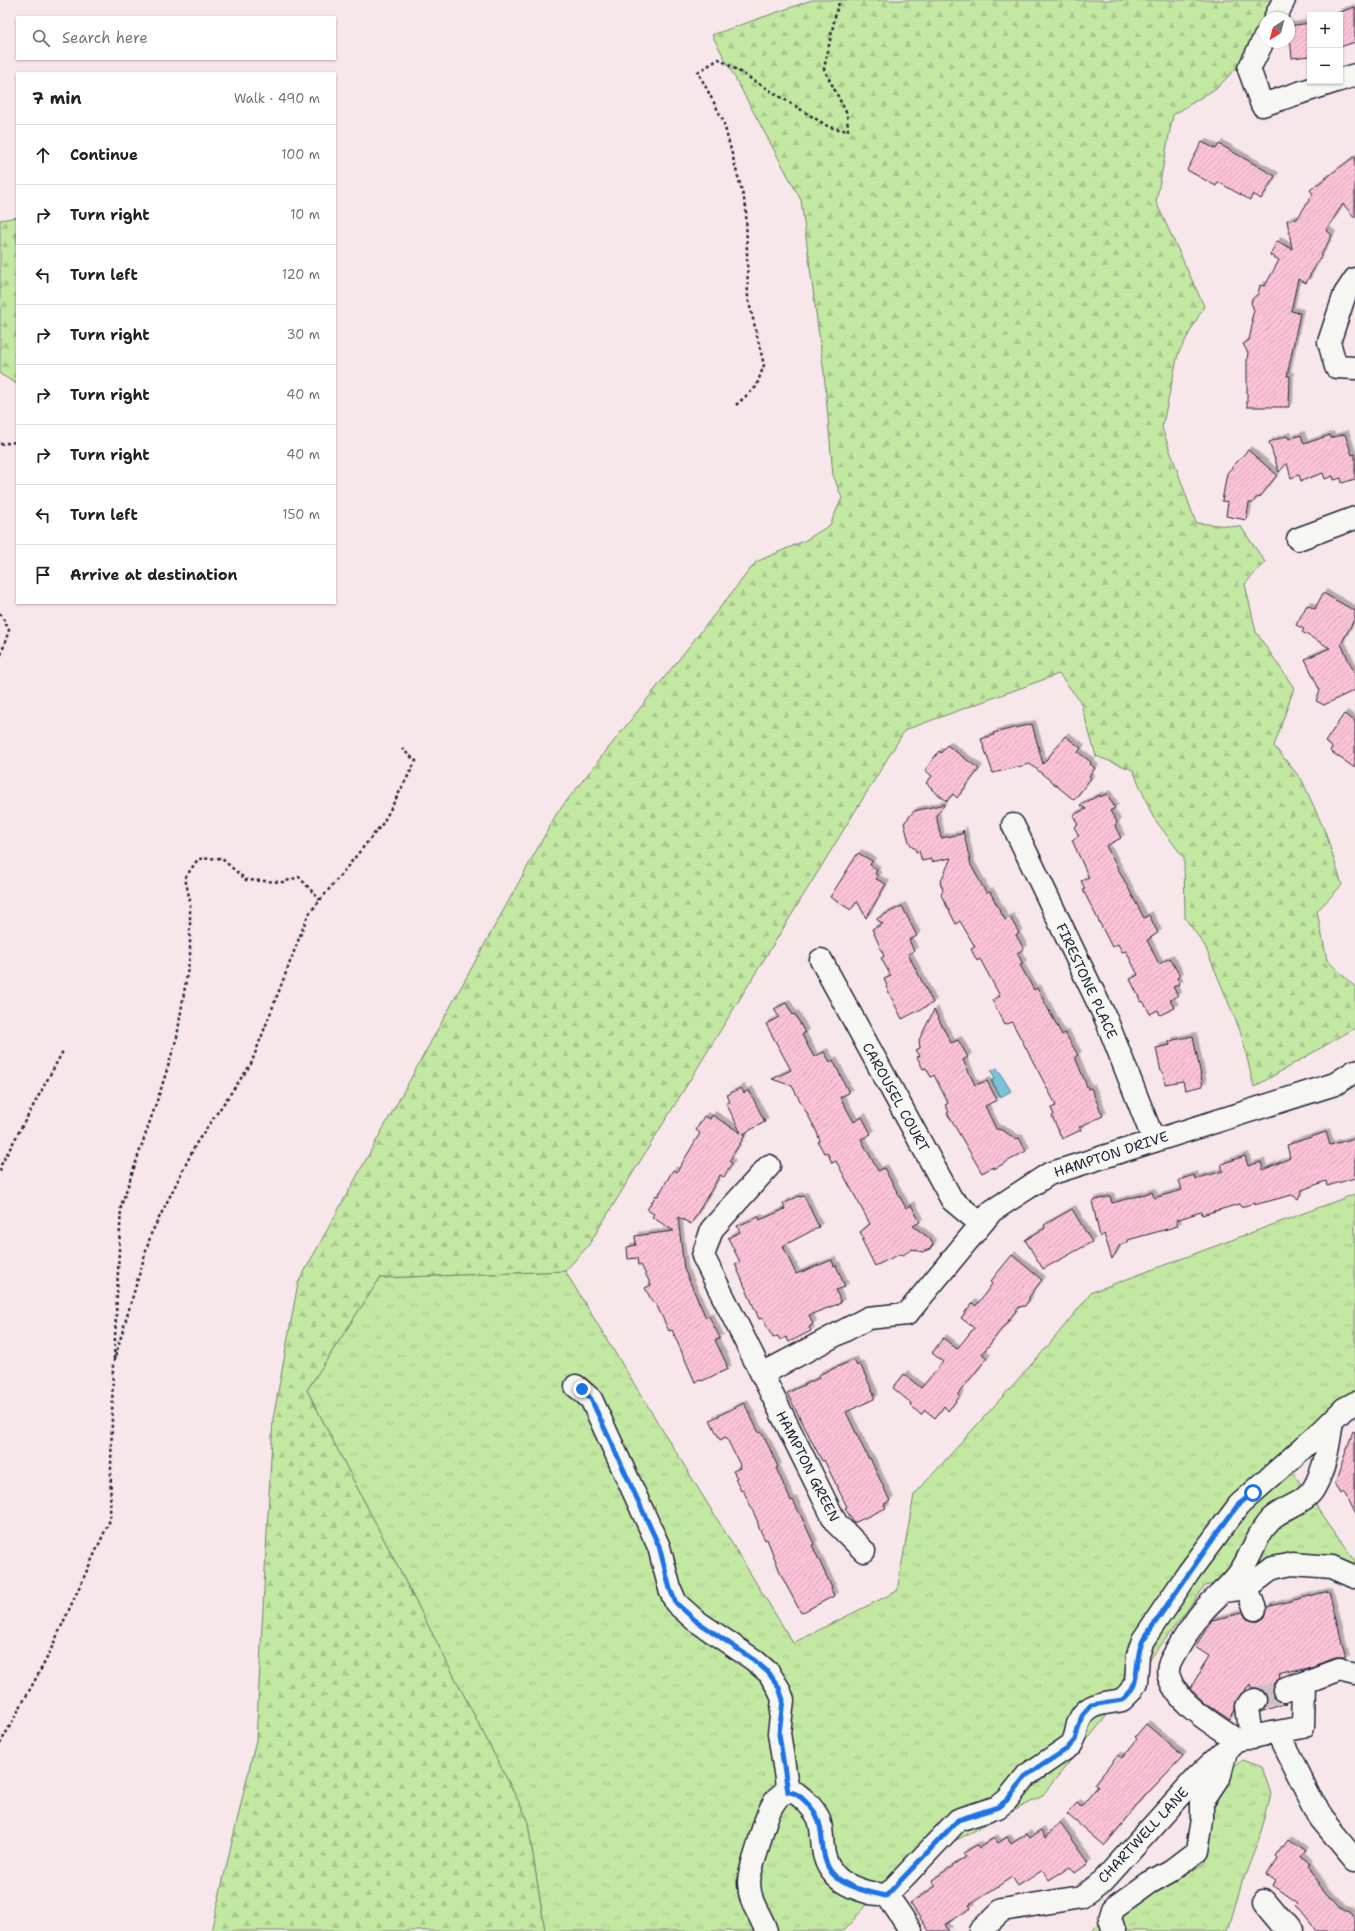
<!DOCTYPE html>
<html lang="en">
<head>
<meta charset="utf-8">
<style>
  :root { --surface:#fff; --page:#f2f2f2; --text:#202124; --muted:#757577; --line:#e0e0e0 }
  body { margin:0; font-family:"Shantell Sans",sans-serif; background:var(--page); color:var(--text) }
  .controls { position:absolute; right:12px; top:12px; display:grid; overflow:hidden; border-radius:0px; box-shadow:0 1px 3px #0004 }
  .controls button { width:36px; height:36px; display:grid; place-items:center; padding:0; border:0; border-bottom:1px solid var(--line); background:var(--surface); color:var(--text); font:20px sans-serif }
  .compass { position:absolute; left:1259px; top:12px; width:36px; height:36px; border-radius:50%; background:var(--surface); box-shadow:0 1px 3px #0004; rotate:216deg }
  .stop { position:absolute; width:12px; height:12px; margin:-9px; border:3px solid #1a73e8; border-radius:50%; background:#fff }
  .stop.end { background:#1a73e8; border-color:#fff; box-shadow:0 1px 4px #0008 }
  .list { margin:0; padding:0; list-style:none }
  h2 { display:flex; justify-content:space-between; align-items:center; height:52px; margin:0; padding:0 16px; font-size:17px }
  h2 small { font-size:13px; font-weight:400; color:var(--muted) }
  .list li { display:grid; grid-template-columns:26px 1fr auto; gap:12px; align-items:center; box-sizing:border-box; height:60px; padding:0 16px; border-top:1px solid var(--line) }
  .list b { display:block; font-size:15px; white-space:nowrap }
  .list em { font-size:13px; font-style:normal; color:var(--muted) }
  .icon { flex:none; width:22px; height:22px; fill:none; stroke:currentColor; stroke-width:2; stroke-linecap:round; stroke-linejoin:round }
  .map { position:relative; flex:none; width:1355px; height:1931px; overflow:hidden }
  .search { position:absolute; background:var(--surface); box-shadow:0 1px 3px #0004; left:16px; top:16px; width:320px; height:44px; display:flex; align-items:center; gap:10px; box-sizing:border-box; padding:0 14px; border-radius:0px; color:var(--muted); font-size:15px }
  .panel { position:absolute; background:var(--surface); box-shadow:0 1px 3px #0004; left:16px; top:72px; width:320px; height:532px; border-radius:0px }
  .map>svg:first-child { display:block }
  .grass { fill:url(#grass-tufts); stroke:#72856e }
  .forest { fill:url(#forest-firs); stroke:#72856e }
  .water { fill:#79c5d7; stroke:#568499 }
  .building { fill:url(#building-hatch); stroke:#22223b; filter:url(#shadow) }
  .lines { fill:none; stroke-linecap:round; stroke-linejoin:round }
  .minor-tunnel { stroke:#cdc0c7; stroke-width:22; stroke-dasharray:22 11; stroke-linecap:butt }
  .minor-casing { stroke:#22223b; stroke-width:25 }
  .path { stroke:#22223b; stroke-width:2.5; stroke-dasharray:3 3; stroke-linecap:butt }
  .minor { stroke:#f6f6f2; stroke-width:22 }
  .route { stroke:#1a73e8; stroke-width:5 }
  .labels { text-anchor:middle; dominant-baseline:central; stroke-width:3.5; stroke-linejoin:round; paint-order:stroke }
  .street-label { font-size:14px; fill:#22223b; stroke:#f6f6f2 }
</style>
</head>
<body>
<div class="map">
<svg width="1355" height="1931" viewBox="0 0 1355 1931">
  <defs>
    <pattern id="grass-tufts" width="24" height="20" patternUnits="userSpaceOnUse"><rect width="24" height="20" fill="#c3e8a2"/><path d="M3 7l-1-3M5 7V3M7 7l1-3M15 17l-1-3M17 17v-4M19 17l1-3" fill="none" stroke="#a7c78c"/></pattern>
    <pattern id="forest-firs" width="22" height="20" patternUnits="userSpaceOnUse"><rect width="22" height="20" fill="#c3e8a2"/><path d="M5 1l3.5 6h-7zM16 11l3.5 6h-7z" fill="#a7c78c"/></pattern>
    <pattern id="building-hatch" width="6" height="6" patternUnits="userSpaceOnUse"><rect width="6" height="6" fill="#fcc3d7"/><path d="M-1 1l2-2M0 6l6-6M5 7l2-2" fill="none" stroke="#d8a7b9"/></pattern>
    <filter id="shadow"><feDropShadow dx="3.5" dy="-3.5" stdDeviation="0" flood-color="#0004"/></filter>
  </defs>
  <rect width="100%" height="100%" fill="#f8e7ea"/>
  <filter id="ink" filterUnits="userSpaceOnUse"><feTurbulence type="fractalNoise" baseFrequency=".025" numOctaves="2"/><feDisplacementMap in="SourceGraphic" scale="8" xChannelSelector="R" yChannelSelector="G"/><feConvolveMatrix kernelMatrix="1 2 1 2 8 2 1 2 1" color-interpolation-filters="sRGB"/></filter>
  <g filter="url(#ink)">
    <path class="grass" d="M1355 1194V1413L1287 1464 1355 1561V1570L1250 1576 1205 1586 1125 1693 1041 1797 925 1856 866 1906 843 1931H545L527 1818 307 1390 380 1278 565 1271 793 1643 897 1591 914 1495 1047 1347 1092 1292Z
      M1243 1760 1262 1767 1271 1794 1263 1825 1243 1877 1228 1931H1092L1113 1909 1163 1889 1205 1863 1210 1822 1209 1796 1220 1779Z"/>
    <path class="forest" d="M812 0H1273L1245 59 1218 87 1173 115 1156 202 1204 306 1178 354 1162 428 1196 523 1241 527 1265 562 1245 584 1256 632 1294 688 1274 746 1302 780 1326 834 1342 885 1317 911 1327 960 1355 987V1028L1254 1087 1241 1033 1205 946 1185 918 1184 858 1153 817 1133 770 1096 756 1080 701 1059 674 905 730 588 1246 565 1271 380 1278 307 1390 527 1818 545 1931H211L256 1740 273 1419 298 1283 557 813 756 562 804 541 830 525 842 498 833 475 824 373 801 200 712 35Z
      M17 217V384L0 374V220Z"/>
    <path class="water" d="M997 1068 1011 1091 1001 1097 991 1081 995 1078 991 1071Z"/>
    <path class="building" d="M1355 7V42L1340 47V15L1337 13Z
      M1310 23V56L1292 58 1289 26Z
      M1202 142 1216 149 1219 144 1275 176 1261 199 1253 194 1250 200 1218 182 1216 186 1187 170Z
      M1355 156V218L1343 204 1326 230 1332 235 1306 283 1298 279 1291 311 1300 313 1287 376H1290L1289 407H1247V360L1248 353 1243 344 1249 340 1253 321H1251L1254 310 1251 303 1252 299 1258 294 1260 285 1265 286 1279 260 1270 255 1277 241 1292 249 1287 220 1297 219 1313 194 1310 190Z
      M1345 434 1352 455 1355 454V479L1342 483 1341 478 1334 480 1333 476 1325 479 1323 473 1301 481 1299 475 1291 478 1287 463 1279 472 1269 442 1287 436 1289 439 1301 435 1304 444 1330 435 1331 438Z
      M1248 450 1277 475 1260 497 1256 498 1253 503H1249L1246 520 1226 516 1228 502 1222 501 1227 473Z
      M1323 593 1355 611V618L1341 644 1355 674V690L1324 705 1316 701 1320 691 1305 659 1330 648 1302 632 1304 629 1296 625 1307 605 1315 609Z
      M1344 714 1355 721V768L1330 751 1332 747 1325 742Z
      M1032 724 1043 764 1065 736 1081 748 1078 752 1091 762 1090 764 1095 768 1089 776 1091 778 1074 800 1030 764 993 773 981 739 994 735 993 733Z
      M947 745 979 769 957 798 953 794 947 801 931 789 932 788 926 783 932 776 925 770 939 751 941 753Z
      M1107 794 1115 808 1110 811 1117 822 1115 826 1121 838 1106 846 1144 918 1149 915 1158 933 1147 940 1159 964 1170 958 1180 976 1177 978 1180 984 1173 987 1178 996 1170 1000 1175 1008 1160 1015 1158 1010 1150 1014 1143 1001 1141 1002 1130 979 1138 975 1126 951 1122 952 1118 944 1112 947 1083 890 1085 889 1081 881 1089 878 1072 840 1079 836 1074 827 1078 825 1073 815 1086 809 1080 805 1100 795V797Z
      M945 804 936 815 941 838 962 834 963 830 971 865 986 893 990 892 1005 920 1010 917 1019 933 1016 935 1024 949 1017 953 1023 964 1020 965 1034 990 1037 988 1062 1035 1065 1033 1078 1055 1075 1057 1088 1089 1091 1088 1103 1116 1079 1127 1081 1130 1062 1139 1052 1116 1054 1115 1051 1108 1056 1106 1054 1101 1012 1022 1005 1025 992 1000 1000 996 980 959 977 961 971 949 975 947 960 921 956 924 941 895 943 889 940 883 951 858 931 862V859L922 861 919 851 916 852 915 848H913L909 842 904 823 914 811Z
      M858 853 872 861 870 865 877 870 875 874 878 876 876 879 886 884 866 918 857 901 851 910 830 897Z
      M902 906 917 936 909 940 914 951 908 954 933 1003 902 1019 886 987 887 986 884 979 891 976 881 958 884 956 872 929 883 924 876 919Z
      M786 1003 793 1015 795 1014 805 1033 802 1035 814 1057 824 1052 830 1062 833 1060 849 1093 840 1097 854 1122 862 1117 871 1134 861 1139 878 1171 884 1168 906 1208 911 1205 920 1222 913 1226 929 1238 933 1244 930 1249 922 1252 912 1249 903 1255 900 1254 875 1266 862 1240 864 1239 860 1232 870 1224 836 1161 832 1163 827 1152 824 1153 818 1142 820 1141 816 1130 792 1086 772 1079 791 1070 766 1024 779 1017 774 1009Z
      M934 1010 951 1043 958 1040 968 1057 963 1060 975 1085 987 1081 997 1100 985 1106 996 1129 1002 1130 1016 1139 1019 1138 1026 1151 994 1169 993 1167 982 1173 947 1113 949 1112 945 1105 948 1103 934 1075 931 1077 926 1068 923 1069 917 1057 920 1056 916 1050 920 1048 919 1040Z
      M1193 1036 1203 1086 1185 1090 1183 1081 1165 1084 1163 1072H1161L1156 1048 1170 1045 1169 1041Z
      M741 1088 744 1093 749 1090 765 1122 743 1134 745 1135 729 1161 732 1163 724 1177 720 1175 691 1224 678 1217 684 1269 706 1318 709 1316 720 1338 715 1340 727 1365 726 1366 728 1369 702 1381 701 1380 695 1382 672 1330 669 1331 655 1302 653 1303 645 1288 651 1285 641 1265H638L637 1258 628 1259 627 1247 636 1245 635 1236 674 1231 652 1217 654 1214 647 1210 656 1195 658 1196 673 1170 677 1172 700 1133 696 1130 704 1116 710 1119 712 1115 741 1133 726 1103 730 1102 727 1095Z
      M1326 1132 1330 1145 1355 1138V1178L1327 1186 1326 1181 1302 1190 1298 1199 1292 1195 1254 1205V1203L1241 1207 1239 1204 1202 1215 1201 1212 1176 1220 1178 1226 1128 1240V1242L1120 1245 1112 1259 1104 1234 1100 1237 1092 1201 1110 1196 1112 1203 1152 1192 1154 1198 1182 1190 1179 1180 1194 1175 1195 1179 1223 1171 1221 1164 1245 1156 1248 1166 1261 1162 1263 1170 1290 1158 1287 1145Z
      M799 1196 800 1197 804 1196 819 1227 783 1246 796 1274 832 1260 834 1266 836 1265 845 1287 836 1290 841 1303 809 1315 813 1324 809 1327 811 1331 789 1342 786 1337 780 1340 778 1336 773 1338 762 1318 759 1319 735 1264 740 1262 728 1238 740 1232 737 1226 759 1217 760 1220 785 1209 783 1204Z
      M1072 1209 1092 1242 1043 1269 1025 1240 1045 1228 1044 1225Z
      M1012 1255 1042 1280 1029 1297V1300L1025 1306 1019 1307 982 1354 987 1358 958 1394 960 1396 948 1411 944 1406 935 1418 925 1410 921 1415 910 1405 911 1403 893 1388 904 1374 921 1388 943 1362 932 1353 943 1338 957 1349 974 1328 961 1318 972 1303 976 1306 992 1284 990 1282Z
      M854 1360 857 1366 860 1364 874 1394V1399L846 1412 868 1458H870L890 1501 884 1504 886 1508 854 1523 845 1508 847 1507 824 1460 822 1461 787 1393 819 1378 818 1375Z
      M744 1403 759 1433 761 1432 769 1447 778 1467 776 1468 791 1501 793 1500 802 1518 814 1544 812 1545 832 1588 831 1589 834 1596 801 1613 782 1577 767 1539 765 1540 759 1528 757 1520 743 1490 741 1491 735 1479 737 1478 733 1471 740 1468 739 1466 740 1465 726 1437 720 1440 710 1420Z
      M1353 1431 1355 1432V1515L1344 1492 1341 1494 1335 1483Z
      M1329 1591 1346 1658H1335L1312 1667 1279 1675 1280 1678 1275 1682 1272 1687V1694L1276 1700 1288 1703 1260 1712 1267 1702V1696L1262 1690 1257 1688H1251L1250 1684 1236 1701 1235 1711 1230 1720 1205 1703 1190 1689 1209 1656 1195 1647 1212 1620 1243 1613 1247 1619 1253 1621H1259L1265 1617 1267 1607Z
      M1146 1724 1183 1756 1144 1797 1104 1846 1067 1814 1077 1803 1081 1807 1098 1786 1095 1784 1118 1755 1122 1758 1137 1739 1135 1737Z
      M1060 1822 1089 1863 1075 1873 1070 1867 1049 1880 1043 1870 1018 1886 1012 1877 969 1905 971 1908 945 1925 949 1931H929L910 1903 936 1886 932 1880 966 1857 963 1853 977 1845 979 1848 994 1838 998 1843 1007 1837 1011 1844 1027 1834 1030 1838 1041 1831 1045 1838Z
      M1287 1840 1304 1853 1299 1859 1309 1866 1307 1868 1343 1911 1350 1913 1355 1919V1931H1314L1294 1906 1297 1903 1273 1886 1276 1881 1267 1875 1277 1859 1275 1857Z"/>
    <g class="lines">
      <path class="minor-tunnel" d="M1255 1700 1284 1690"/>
      <defs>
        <path id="minor" d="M1275 18 1284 0
          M1265 37 1249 69 1262 105 1336 81
          M1340 80 1355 75
          M1355 279 1345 294 1329 342 1336 367 1355 368
          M1298 539 1355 518
          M1013 825 1106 1019 1154 1141
          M821 960 952 1200 981 1224
          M769 1166 712 1229 703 1256 836 1523 864 1551
          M762 1374 868 1318 907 1314 992 1211 1049 1174 1335 1084 1355 1071
          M576 1386 591 1399 597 1412 659 1547 670 1589 676 1603 695 1620 754 1660 769 1673 779 1689 783 1700 779 1733 788 1792
          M1241 1572 1255 1609
          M1223 1591 1240 1589 1252 1584 1273 1568 1292 1564 1332 1567 1355 1577
          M1284 1690 1304 1683
          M1278 1733 1321 1819 1355 1860
          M1251 1738 1247 1707 1250 1702 1255 1700
          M1236 1740C1214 1724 1178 1705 1169 1677 1168 1674 1168 1668 1169 1665 1173 1655 1195 1620 1203 1611 1215 1597 1230 1587 1240 1572 1252 1555 1256 1535 1270 1520 1283 1507 1305 1504 1314 1488 1325 1469 1329 1443 1332 1421
          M886 1896 958 1820 998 1807 1007 1800 1027 1775 1071 1745C1076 1738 1076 1732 1078 1724 1085 1702 1104 1704 1122 1700L1130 1692 1136 1682 1138 1655 1143 1640 1189 1572 1239 1505 1323 1430 1344 1409 1355 1403
          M1264 1901 1289 1931
          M766 1931C760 1912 750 1906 749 1883 749 1872 755 1858 758 1847 762 1831 775 1773 802 1798 808 1803 814 1810 818 1817 826 1835 817 1855 834 1874 842 1884 859 1890 871 1893 875 1894 883 1894 886 1896 892 1900 906 1924 911 1931
          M980 1931 1002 1910 1081 1897 1103 1881 1197 1777 1236 1740 1303 1727 1304 1683 1339 1670 1355 1674
          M1114 1931 1110 1919 1113 1909 1149 1883 1172 1870 1197 1851 1202 1820V1802L1220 1775 1226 1751"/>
      </defs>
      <use href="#minor" class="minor-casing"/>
      <path class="path" d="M736 405 756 387 764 365 748 298 746 207 723 120 698 72 719 59 829 127 848 131 847 114 824 69 836 12 840 0
        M0 444 17 442
        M0 613 9 630 0 658
        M0 1171 1 1165 63 1051
        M114 1359 121 1206 161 1089 177 1037 190 955V901L185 878 198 859 221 858 246 880 283 882 299 877 320 900
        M0 1744 46 1660 110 1520 113 1364 151 1234 197 1142 251 1064 308 915 383 823 416 761 402 749"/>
      <use href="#minor" class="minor"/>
    </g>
  </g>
  <g class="lines" filter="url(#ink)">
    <path class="route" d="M582 1389 591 1399 597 1412 659 1546 670 1589 676 1603 695 1620 754 1660 769 1673 779 1688 783 1700 779 1734 788 1792C795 1792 800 1796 806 1802 810 1806 816 1812 818 1819 825 1837 819 1858 833 1874 846 1888 869 1892 886 1896L958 1820 998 1807 1007 1800 1027 1775 1067 1749 1075 1740 1082 1715 1091 1705 1122 1700C1143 1685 1133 1660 1143 1640L1215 1536 1238 1505 1253 1493"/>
  </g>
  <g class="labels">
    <g class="street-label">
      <text transform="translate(1087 981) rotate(65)">FIRESTONE PLACE</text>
      <text transform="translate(896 1097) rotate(61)">CAROUSEL COURT</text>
      <text transform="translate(1111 1154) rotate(-18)">HAMPTON DRIVE</text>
      <text transform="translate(808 1466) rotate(63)">HAMPTON GREEN</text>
      <text transform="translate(1143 1835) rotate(-47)">CHARTWELL LANE</text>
    </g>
  </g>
</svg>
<div class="controls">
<button>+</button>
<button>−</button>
</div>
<svg class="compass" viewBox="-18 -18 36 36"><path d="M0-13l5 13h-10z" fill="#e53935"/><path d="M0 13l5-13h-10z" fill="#757577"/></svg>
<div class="stop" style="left:1253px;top:1493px"></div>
<div class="stop end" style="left:582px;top:1389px"></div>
<div class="search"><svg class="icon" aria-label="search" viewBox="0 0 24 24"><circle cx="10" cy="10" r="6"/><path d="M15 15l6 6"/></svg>Search here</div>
<section class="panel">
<h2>7 min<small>Walk · 490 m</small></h2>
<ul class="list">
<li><svg class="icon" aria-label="ahead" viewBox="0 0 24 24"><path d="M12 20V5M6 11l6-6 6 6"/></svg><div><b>Continue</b></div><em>100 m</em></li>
<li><svg class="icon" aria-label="right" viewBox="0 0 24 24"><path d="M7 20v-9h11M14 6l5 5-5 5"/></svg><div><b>Turn right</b></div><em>10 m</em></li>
<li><svg class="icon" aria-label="left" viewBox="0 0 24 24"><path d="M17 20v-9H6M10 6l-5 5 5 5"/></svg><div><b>Turn left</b></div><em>120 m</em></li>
<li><svg class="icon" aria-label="right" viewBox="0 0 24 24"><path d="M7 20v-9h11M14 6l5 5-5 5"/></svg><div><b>Turn right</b></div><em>30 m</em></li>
<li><svg class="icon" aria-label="right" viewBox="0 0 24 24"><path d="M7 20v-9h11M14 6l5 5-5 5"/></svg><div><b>Turn right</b></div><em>40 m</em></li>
<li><svg class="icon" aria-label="right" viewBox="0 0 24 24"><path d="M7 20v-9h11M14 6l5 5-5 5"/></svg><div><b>Turn right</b></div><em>40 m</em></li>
<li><svg class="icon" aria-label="left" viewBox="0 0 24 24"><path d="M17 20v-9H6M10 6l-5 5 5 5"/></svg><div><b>Turn left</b></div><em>150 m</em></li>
<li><svg class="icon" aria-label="arrive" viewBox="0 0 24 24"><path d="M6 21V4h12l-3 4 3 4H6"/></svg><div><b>Arrive at destination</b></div></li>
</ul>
</section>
</div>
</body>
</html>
